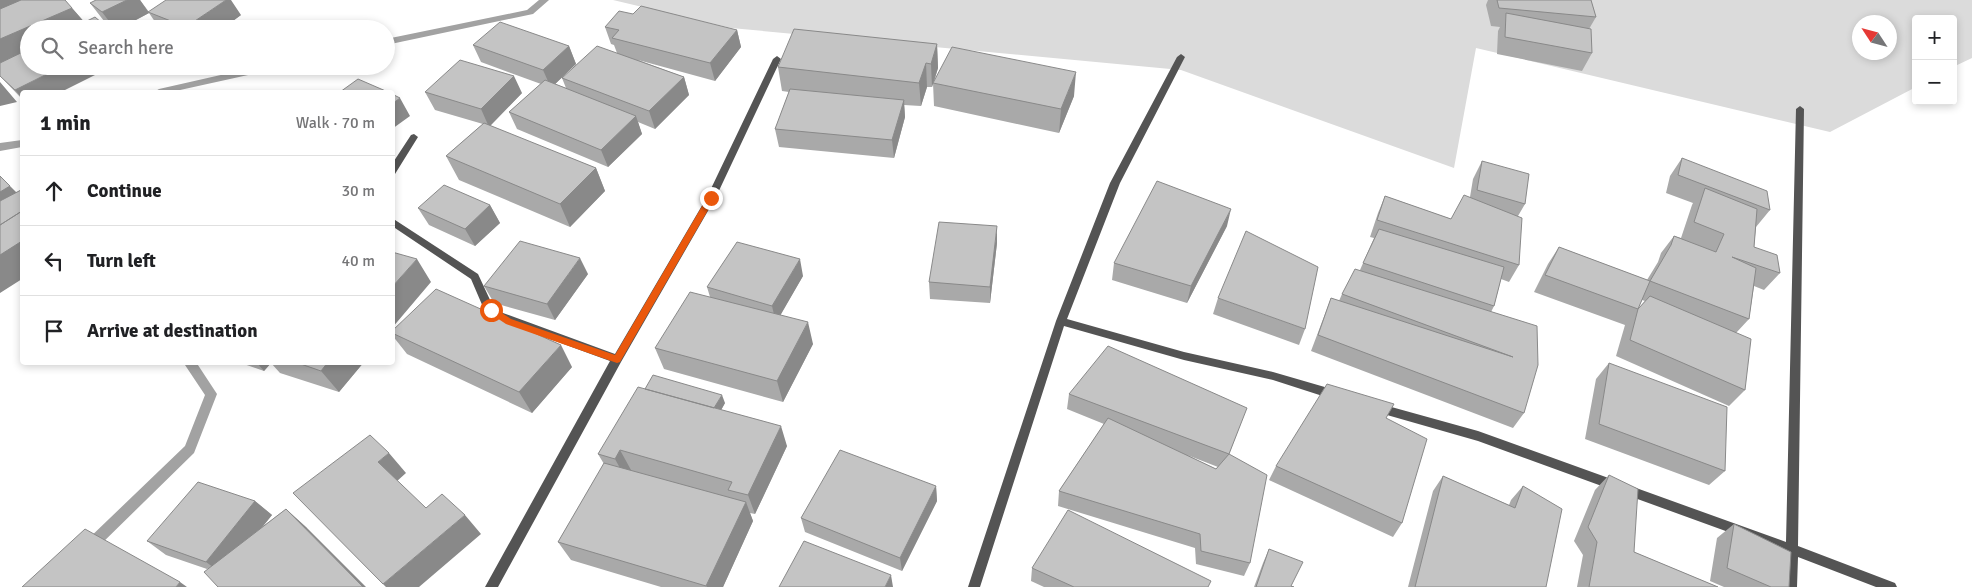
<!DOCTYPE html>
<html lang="en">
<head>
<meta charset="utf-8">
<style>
  :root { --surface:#fff; --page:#f2f2f2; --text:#202124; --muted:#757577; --line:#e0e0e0 }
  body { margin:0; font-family:Signika,sans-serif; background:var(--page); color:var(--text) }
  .controls { position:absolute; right:15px; top:15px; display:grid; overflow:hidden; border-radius:5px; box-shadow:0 2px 8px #0003 }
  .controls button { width:45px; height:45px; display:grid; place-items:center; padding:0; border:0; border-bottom:1px solid var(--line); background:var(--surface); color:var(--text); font:25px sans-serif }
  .compass { position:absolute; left:1852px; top:15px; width:45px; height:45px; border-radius:50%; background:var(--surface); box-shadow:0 2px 8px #0003; rotate:306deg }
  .stop { position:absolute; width:15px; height:15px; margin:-11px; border:4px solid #ea580c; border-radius:50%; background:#fff }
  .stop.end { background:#ea580c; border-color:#fff; box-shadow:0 1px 5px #0008 }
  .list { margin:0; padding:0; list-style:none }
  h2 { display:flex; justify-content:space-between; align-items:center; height:65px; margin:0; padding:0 20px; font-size:21px }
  h2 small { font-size:16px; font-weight:400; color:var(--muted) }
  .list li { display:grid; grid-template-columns:32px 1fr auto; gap:15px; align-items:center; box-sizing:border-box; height:70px; padding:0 20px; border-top:1px solid var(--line) }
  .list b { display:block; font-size:19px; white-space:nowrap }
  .list em { font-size:16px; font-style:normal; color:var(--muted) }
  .icon { flex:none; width:28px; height:28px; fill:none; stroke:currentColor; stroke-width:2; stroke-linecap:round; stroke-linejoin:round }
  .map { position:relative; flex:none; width:1972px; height:587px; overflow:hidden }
  .search { position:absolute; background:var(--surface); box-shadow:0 2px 8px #0003; left:20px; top:20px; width:375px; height:55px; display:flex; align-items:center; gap:12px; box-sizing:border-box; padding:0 18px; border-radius:28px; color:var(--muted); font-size:19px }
  .panel { position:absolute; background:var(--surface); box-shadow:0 2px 8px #0003; left:20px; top:90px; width:375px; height:275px; border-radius:5px }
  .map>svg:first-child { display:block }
  .green { fill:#dbdbdb; fill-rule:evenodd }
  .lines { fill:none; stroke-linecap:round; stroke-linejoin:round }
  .stream { fill:#a2a2a2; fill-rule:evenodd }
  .minor { fill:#545454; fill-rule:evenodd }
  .wall { fill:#a9a9a9; fill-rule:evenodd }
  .shaded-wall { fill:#898989 }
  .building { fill:#c4c4c4; stroke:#898989 }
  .route { fill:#ea580c }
</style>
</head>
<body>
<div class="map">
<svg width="1972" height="587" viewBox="0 0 1972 587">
  <rect width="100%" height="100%" fill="#fff"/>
  <path class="green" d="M613 0H1972V58L1953 67V19H1916V87L1830 132 1476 48 1454 168 1181 70 731 28ZM1860 22H1890V52H1860Z"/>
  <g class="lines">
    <path class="stream" d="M539 0H549L533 14 386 45V39L527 10Z
      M260 66H280L275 69 171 92H154L159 89Z
      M22 140V147L0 151V143Z
      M183 362H196L217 394 194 453 94 551 89 553 84 551 82 547 84 543 185 446 205 395Z"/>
    <path class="minor" d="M1181 54 1185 57 1120 183 1067 319 1184 352 1273 372 1335 390 1339 392 1340 395 1339 398 1335 400 1273 380 1184 360 1064 326 980 587H968L1056 321 1110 183 1177 57Z
      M777 56 781 59 716 197 621 362 498 587H485L610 361 495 319 483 307 471 279 392 226V218L478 274 491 302 503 313 615 354 707 197 773 59Z
      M1800 106 1804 109 1798 546 1895 583 1897 587H1876L1798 557 1797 587H1785L1786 553 1478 441 1373 411 1372 408 1373 405 1377 403 1478 431 1786 542 1796 109Z
      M414 134 418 137 395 174 392 175V164L411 135Z"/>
  </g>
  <path class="wall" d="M0 0 72 8 84 22 22 92V99L0 76Z
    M140 0 149 12 241 15 222 29H160L149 13 119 29H114L104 21 90 3Z
    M1488 0H1591L1596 17 1589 29 1592 53 1582 71 1497 54 1498 31 1500 27 1491 26 1486 5Z
    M633 14 737 30 741 47 715 81 638 60 684 77 689 95 655 129 638 122 642 134 608 167 517 129 509 112 541 84 481 62 473 45 569 46 576 64 555 84 566 88 562 78 617 53 614 45 611 44 605 27Z
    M937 44 938 68 934 82 1074 96 1059 133 934 106 933 83 932 87H927L921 106 904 105 905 117 894 158 779 147 775 129 789 92 782 91 778 67Z
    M425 92 522 93 490 126 596 168 605 191 570 227 459 180 446 156 483 124 435 110Z
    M1682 158 1770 210 1756 227 1754 247 1780 273 1764 290 1754 286 1749 319 1736 333 1745 390 1729 406 1616 356 1625 325 1534 292 1548 264 1559 247 1647 280 1658 262 1661 253 1674 236 1681 238 1692 205 1693 203 1666 193 1670 176ZM1642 300 1645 301 1638 309Z
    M1482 161 1525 204 1518 216 1519 265 1509 282 1501 279 1494 306 1491 312 1524 413 1513 428 1311 351 1331 298 1339 301 1342 294 1360 270 1374 238 1370 237 1378 213 1385 196 1451 219 1470 197 1473 179Z
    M490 205 500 223 475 246 429 225 418 208Z
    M1227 226 1187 303 1112 280 1114 263Z
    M997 243 990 303 930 299 929 282Z
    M588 274 555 320 494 303 484 286Z
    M803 276 780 315 813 344 783 402 664 369 655 348 710 297 707 287Z
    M1218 298 1305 329 1299 345 1213 314Z
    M392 331 572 367 532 413 407 354 392 335Z
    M238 362H364L339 392 280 373 271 363 264 371Z
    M1609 363 1725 471 1709 485 1585 439 1596 379Z
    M645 389 725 403 721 410 787 446 755 514 750 513 753 521 723 587H661L571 560 558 542 604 464 598 454Z
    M1069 394 1241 423 1229 454 1250 563 1244 576 1196 564 1195 548 1058 506 1059 491 1104 424 1067 409ZM1187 455 1218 467 1216 469Z
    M1386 418 1402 523 1393 537 1269 480 1276 466Z
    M1609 475 1634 552 1718 587H1577L1583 555 1574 541 1595 490Z
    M1443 476 1509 505 1511 500 1523 486 1546 587H1408L1433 491Z
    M936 486 937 501 902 571 805 532 801 518Z
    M255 501 272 515 262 527 286 509 307 528 207 569 166 555 147 541Z
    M1734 524 1789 587H1724L1710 581 1717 538Z
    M1269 549 1291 586 1294 587H1254L1263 563Z
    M1032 568 1208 587H1044L1031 581Z"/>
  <path class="shaded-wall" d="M0 0H45L0 23Z
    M127 0H140L149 13 148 12 149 13 119 29H115L102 12Z
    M226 0H231L241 15 222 29H187L186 27Z
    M72 8 87 25 79 29H29V51L0 64V39Z
    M737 30 741 47 715 81 710 63Z
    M937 44 938 68 932 87 931 64Z
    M569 46 576 64 551 88 543 70Z
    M926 63 927 87 921 106 919 83Z
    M63 66H113L61 92H22V98L15 90Z
    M1076 72 1074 96 1059 133 1061 109Z
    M514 76 522 93 489 127 481 109Z
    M684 77 689 95 655 129 649 111Z
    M0 82 17 102 0 106Z
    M400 98 410 116 392 129V104Z
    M904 100 905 117 894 158 892 140Z
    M636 116 642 134 608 167 601 150Z
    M596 168 605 191 570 227 560 204Z
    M0 176 22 198 0 219Z
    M490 205 500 223 475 246 465 229Z
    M1231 209 1227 226 1187 303 1191 286Z
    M22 215V279L0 293V228Z
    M997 226V243L990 303V287Z
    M580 258 588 274 555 320 547 304Z
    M417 259 431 282 392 328V287Z
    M800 259 803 276 776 323 772 306Z
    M808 322 813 344 783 402 777 381Z
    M561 345 572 367 532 413 519 392Z
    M256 362H270L271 363 264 371Z
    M328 362H364L339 392 321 371Z
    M722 395 725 403 715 421 711 413Z
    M781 426 787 446 755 514 748 495Z
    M620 450 631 470 626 479 615 459Z
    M389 453 406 473 396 482 378 462Z
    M936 486 937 501 902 571 900 558Z
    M255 501 272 515 224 575 206 562Z
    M746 502 753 521 723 587H707L706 586Z
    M286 509 307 528 366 587H363Z
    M465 515 481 534 419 587H386L383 584Z
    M891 575 893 587H885Z
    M180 582 187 587H176Z"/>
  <path class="building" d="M21 0H65L72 8 0 39V9Z
    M96 0H127L102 12 90 3Z
    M166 0H226L186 27 148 12Z
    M1497 0H1591L1596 17 1499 8Z
    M641 6 737 30 710 63 612 38 619 30 605 27 619 11 633 14Z
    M1506 13 1591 29 1592 53 1505 37Z
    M95 17 109 29H71Z
    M500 22 569 46 543 70 473 45Z
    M794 29 937 44 931 64 926 63 919 83 778 67Z
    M597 46 684 77 649 111 562 78Z
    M952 47 1076 72 1061 109 933 83Z
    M29 49V66H63L15 90 0 76V63Z
    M460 60 514 76 481 109 425 92Z
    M358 79 388 92H340Z
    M545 80 636 116 601 150 509 112Z
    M790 89 904 100 892 140 775 129Z
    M392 94 400 98 392 104Z
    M484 123 596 168 560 204 446 156Z
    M1682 158 1767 191 1770 210 1678 175Z
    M1482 161 1529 174 1525 204 1477 190Z
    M0 176 10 186 0 192Z
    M1157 181 1231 209 1191 286 1114 263Z
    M444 185 490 205 465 229 418 208Z
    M1705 188 1757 209 1754 247 1777 255 1780 273 1732 257 1756 268 1749 319 1650 281 1671 245 1674 236 1716 252 1724 234 1694 222Z
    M21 190 22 193V211L0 225V201Z
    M1464 195 1522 218 1519 265 1377 220 1385 196 1451 219Z
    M22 211V241L0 255V225Z
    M939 222 997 226 990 287 929 282Z
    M1379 229 1504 267 1494 306 1363 263Z
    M1246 231 1318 267 1305 329 1218 298Z
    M520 241 580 258 547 304 484 286Z
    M737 242 800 259 772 306 707 287Z
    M1559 247 1650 281 1638 309 1545 275Z
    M392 252 417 259 392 287Z
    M1355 269 1537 326 1538 365 1524 413 1318 335 1331 298 1513 357 1342 294Z
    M436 289 561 345 519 392 392 333V331Z
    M690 292 808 322 777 381 655 348Z
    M1650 296 1751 339 1745 390 1630 340 1638 309Z
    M1108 346 1247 408 1229 454 1069 394Z
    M295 362H328L321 371Z
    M1609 363 1727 407 1725 471 1599 424Z
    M653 375 722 395 714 408 645 389Z
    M1327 384 1394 404 1386 418 1427 439 1402 523 1276 466Z
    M638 387 781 426 748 495 728 490 732 482 620 450 615 459 598 454Z
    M1108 418 1216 469 1229 454 1267 475 1250 563 1201 551 1200 534 1059 491Z
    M370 435 389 453 378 462 426 508 442 494 465 515 383 584 293 493Z
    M840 450 936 486 900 558 801 518Z
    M604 463 746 502 706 586 558 542Z
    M1609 475 1638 489 1634 552 1718 587H1589L1597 542 1588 527Z
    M1443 476 1515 508 1523 486 1562 509 1546 587H1415Z
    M198 482 255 501 206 562 147 541Z
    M286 509 363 587H218L204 572Z
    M1068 510 1211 581 1208 587H1074L1032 568Z
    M1734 524 1791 552 1789 587H1771L1727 568Z
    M85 529 180 582 176 587H22Z
    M804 541 891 575 885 587H779Z
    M1269 549 1303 562 1291 586 1294 587H1256Z"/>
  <path class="route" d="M711 195 715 198 620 362 617 363 506 324 488 312V308H494L511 319 615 355 708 196Z"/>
</svg>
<div class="controls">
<button>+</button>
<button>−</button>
</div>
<svg class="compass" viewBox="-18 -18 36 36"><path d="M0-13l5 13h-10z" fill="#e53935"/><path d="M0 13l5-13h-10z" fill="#757577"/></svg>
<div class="stop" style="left:491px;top:310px"></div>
<div class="stop end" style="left:711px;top:198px"></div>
<div class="search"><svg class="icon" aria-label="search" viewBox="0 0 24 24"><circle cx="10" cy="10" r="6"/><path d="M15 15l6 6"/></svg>Search here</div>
<section class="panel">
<h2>1 min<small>Walk · 70 m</small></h2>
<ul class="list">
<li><svg class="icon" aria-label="ahead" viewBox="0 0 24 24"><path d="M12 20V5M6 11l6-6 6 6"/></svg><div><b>Continue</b></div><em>30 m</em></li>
<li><svg class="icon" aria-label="left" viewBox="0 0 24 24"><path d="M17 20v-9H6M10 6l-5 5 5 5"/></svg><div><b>Turn left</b></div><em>40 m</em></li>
<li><svg class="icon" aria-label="arrive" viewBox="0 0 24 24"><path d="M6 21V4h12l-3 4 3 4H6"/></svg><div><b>Arrive at destination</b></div></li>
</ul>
</section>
</div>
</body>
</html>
